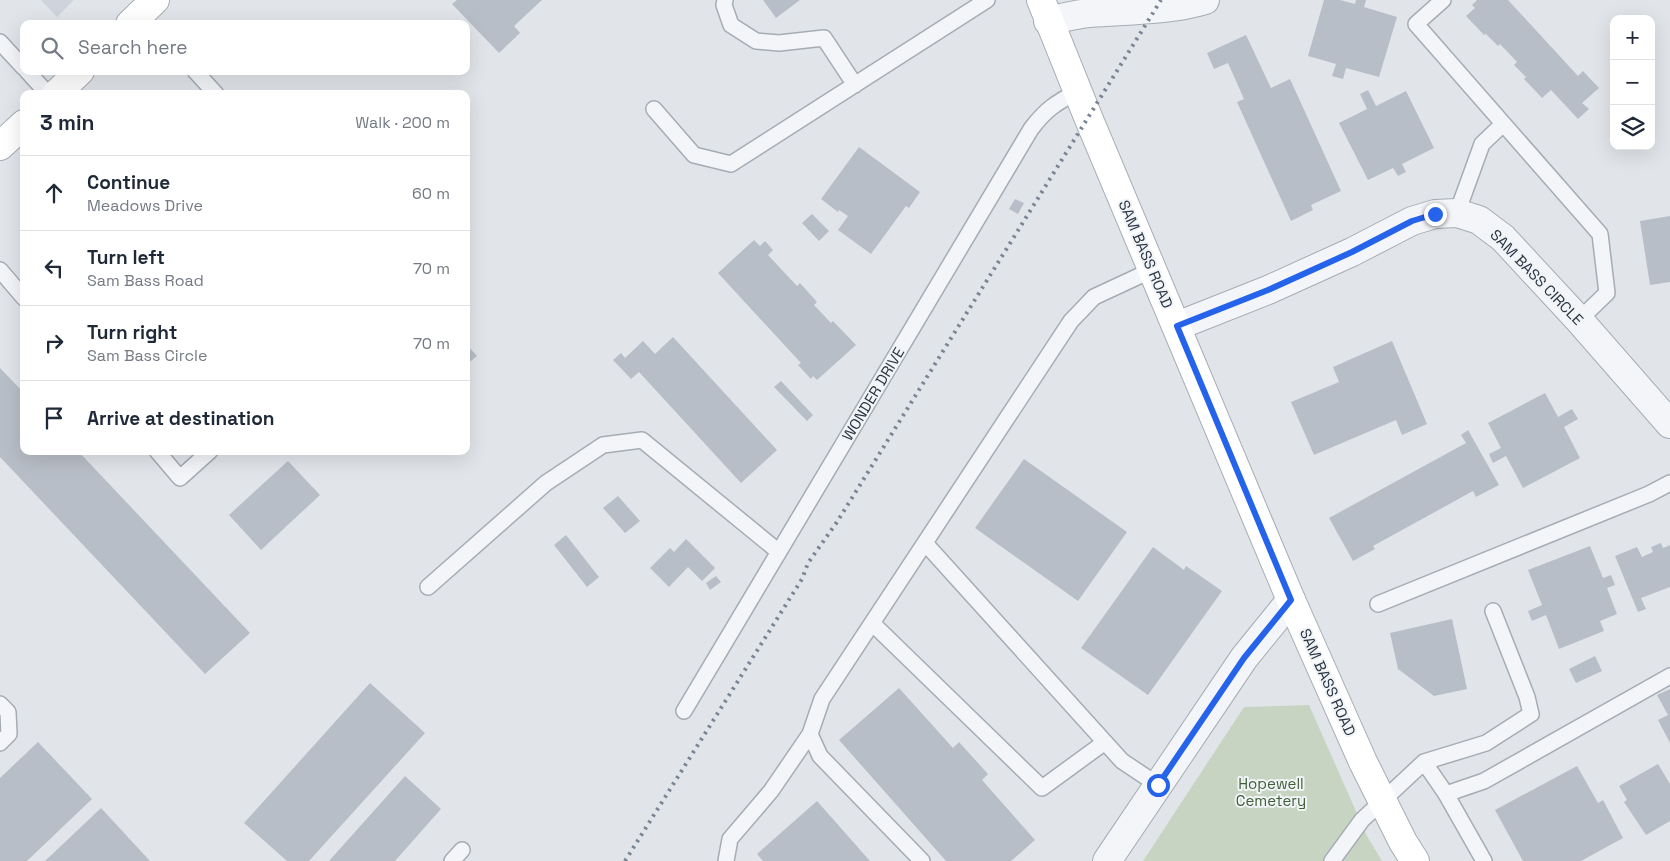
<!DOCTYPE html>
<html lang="en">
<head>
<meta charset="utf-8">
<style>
  :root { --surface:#fff; --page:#f2f2f3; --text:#1f2937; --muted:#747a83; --line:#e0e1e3 }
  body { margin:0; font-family:"Space Grotesk",sans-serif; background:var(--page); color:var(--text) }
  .controls { position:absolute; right:15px; top:15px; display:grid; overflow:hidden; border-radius:10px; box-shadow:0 5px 20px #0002 }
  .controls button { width:45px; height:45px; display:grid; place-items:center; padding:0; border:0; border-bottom:1px solid var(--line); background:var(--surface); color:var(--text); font:25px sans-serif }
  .stop { position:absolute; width:15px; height:15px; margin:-11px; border:4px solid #2563eb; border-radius:50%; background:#fff }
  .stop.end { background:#2563eb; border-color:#fff; box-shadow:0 1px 5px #0008 }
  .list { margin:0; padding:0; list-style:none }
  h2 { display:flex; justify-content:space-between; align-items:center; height:65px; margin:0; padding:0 20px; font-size:21px }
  h2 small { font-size:16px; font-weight:400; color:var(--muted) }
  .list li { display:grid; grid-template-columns:32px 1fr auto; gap:15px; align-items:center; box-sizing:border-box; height:75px; padding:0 20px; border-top:1px solid var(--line) }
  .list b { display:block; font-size:19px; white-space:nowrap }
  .list p { margin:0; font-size:16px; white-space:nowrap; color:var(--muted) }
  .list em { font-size:16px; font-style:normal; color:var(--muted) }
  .icon { flex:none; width:28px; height:28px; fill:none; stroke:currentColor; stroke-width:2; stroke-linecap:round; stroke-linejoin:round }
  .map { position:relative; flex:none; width:1670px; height:861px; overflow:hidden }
  .search { position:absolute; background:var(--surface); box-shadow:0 5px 20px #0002; left:20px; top:20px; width:450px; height:55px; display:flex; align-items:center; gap:12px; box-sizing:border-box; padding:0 18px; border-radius:10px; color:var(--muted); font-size:19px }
  .panel { position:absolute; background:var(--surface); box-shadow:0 5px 20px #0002; left:20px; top:90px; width:450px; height:365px; border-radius:10px }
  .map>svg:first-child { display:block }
  .built { fill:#cfd4dc }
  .green { fill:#c7d4c2 }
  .building { fill:#b8bec7 }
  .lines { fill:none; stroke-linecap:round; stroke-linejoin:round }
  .lane-casing { stroke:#a6acb4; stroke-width:18 }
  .street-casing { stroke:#a6acb4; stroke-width:30 }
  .secondary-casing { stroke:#a6acb4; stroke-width:30 }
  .lane { stroke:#f4f5f8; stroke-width:15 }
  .street { stroke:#f4f5f8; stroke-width:28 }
  .secondary { stroke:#fff; stroke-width:28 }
  .rail { stroke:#7a8594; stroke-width:4; stroke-dasharray:2.5 5; stroke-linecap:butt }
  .route { stroke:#2563eb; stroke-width:6 }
  .labels { text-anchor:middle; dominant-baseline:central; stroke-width:4; stroke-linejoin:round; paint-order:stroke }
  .street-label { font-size:15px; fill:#293342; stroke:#f1f4f7 }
  .park-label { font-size:15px; fill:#3f5e36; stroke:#f1f4f7 }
</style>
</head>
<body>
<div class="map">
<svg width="1670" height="861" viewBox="0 0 1670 861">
  <rect width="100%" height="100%" fill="#e1e5ea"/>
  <path class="built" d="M41 0H74L57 17Z"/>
  <path class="green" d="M1309 705 1367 836 1382 861H1143L1244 707Z"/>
  <path class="building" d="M457 0H542L514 26 520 33 499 53 452 4Z
    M763 0H800L776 18Z
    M1324 0H1340L1355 4 1356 0H1366L1364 7 1397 17 1379 77 1346 68 1343 79 1332 76 1336 64 1308 56Z
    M1477 0H1508L1578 76 1583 71 1599 88 1582 103 1589 109 1578 119 1551 90 1542 98 1524 79 1526 77 1514 65 1517 62 1500 44 1498 46 1486 34 1484 35 1466 16 1475 8 1472 5Z
    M1246 35 1271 88 1290 79 1341 191 1311 205 1313 210 1291 221 1237 102 1244 99 1228 63 1214 69 1207 53Z
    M1368 90 1376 106 1406 91 1434 148 1402 164 1406 172 1398 176 1393 168 1368 180 1339 123 1367 109 1360 94Z
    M859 147 920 192 909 208 906 206 871 254 838 230 848 216 839 210 838 212 821 199Z
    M1015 199 1024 203 1018 214 1009 209Z
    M812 214 829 231 819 241 802 223Z
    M1670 216V282L1650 285 1640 221Z
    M754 240 760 246 765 241 773 250 768 255 797 286 800 283 817 302 814 305 831 323 833 321 856 345 817 380 813 376 811 379 798 365 801 363 718 273Z
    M673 337 777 450 741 483 639 372 631 379 613 360 621 353 625 358 643 341 655 354Z
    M1392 341 1427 424 1402 435 1396 420 1314 455 1291 402 1339 382 1333 367Z
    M466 344 477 356 466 365Z
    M0 368 24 393V451H78L250 633 205 674 0 457Z
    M781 381 813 415 807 421 774 387Z
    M1545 393 1558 417 1572 409 1578 419 1564 427 1580 458 1523 488 1506 456 1493 463 1489 454 1501 448 1488 423Z
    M1468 430 1499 485 1476 497 1473 491 1373 546 1375 549 1353 561 1329 518 1466 443 1461 435Z
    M1024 459 1127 532 1078 601 975 528Z
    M288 461 320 495 261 550 229 515Z
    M618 496 640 521 625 533 603 508Z
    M566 535 599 577 587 587 554 545Z
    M686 539 715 568 702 581 688 567 669 587 650 568 670 548 674 552Z
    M1661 543 1663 548 1670 545V587L1641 598 1646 609 1638 612 1615 556 1637 547 1642 557 1653 552 1651 547Z
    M1590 546 1603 578 1611 575 1615 585 1607 588 1617 614 1600 621 1604 631 1559 649 1546 615 1532 621 1528 611 1542 605 1528 570Z
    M1153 547 1184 570 1186 566 1222 591 1148 695 1081 648Z
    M716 576 721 582 710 590 706 583Z
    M1452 619 1467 689 1434 696 1398 669 1390 633Z
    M1595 656 1602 671 1576 683 1569 669Z
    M370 683 425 733 309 861H287L244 823Z
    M899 688 953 748 959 742 988 774 982 780 1035 840 1011 861H946L839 740Z
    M1670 689V743L1658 720 1668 715 1657 695Z
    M38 742 92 799 27 861H0V778Z
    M1658 764 1670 784V821L1646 835 1624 802 1627 800 1619 786Z
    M1577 766 1598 803 1603 800 1623 838 1581 861H1523L1495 810Z
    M405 776 441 809 395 861H329Z
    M817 801 870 861H763L757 854Z
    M101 808 150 861H45Z"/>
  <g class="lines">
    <defs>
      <path id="lane" d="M725 0 724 5 731 25 756 41 779 43 824 38 855 85
        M1443 0 1416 24 1600 234 1607 293 1579 320
        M0 42 24 68
        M27 71 48 94
        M195 71 216 94
        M654 109 694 155 731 164 987 0
        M1457 213 1482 144 1503 124
        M0 270 24 298
        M157 451 180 478 210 451
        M925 543 1122 761 1158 785
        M428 587 546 483 603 445 642 440 779 552
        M1378 604 1649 494 1670 483
        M872 623 1042 788 1105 742
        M0 704 8 712 9 734 0 743
        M684 711 1031 129C1046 109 1056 103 1078 91
        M1446 794 1484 781 1670 676
        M452 861 462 850
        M726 861 730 839 771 791 810 734
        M922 861 820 756 810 734 822 699 1071 321 1094 297 1152 270
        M1332 861 1362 820 1424 762
        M1484 861 1446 794 1424 762 1486 743 1531 714 1527 697 1493 611"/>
      <path id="street" d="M1048 21C1062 18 1076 14 1090 13 1129 10 1168 11 1205 0
        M1177 326 1268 290 1352 252 1412 221 1435 214 1457 213 1479 220 1503 238 1579 320 1670 424
        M1107 861 1244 658 1291 600"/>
      <path id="secondary" d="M1041 0 1088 117 1291 600 1363 762 1403 842 1415 861
        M130 24 155 0
        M56 94 80 71
        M0 146 24 124"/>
    </defs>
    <use href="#lane" class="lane-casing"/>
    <use href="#street" class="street-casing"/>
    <use href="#secondary" class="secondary-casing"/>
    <use href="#lane" class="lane"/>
    <use href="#street" class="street"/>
    <use href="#secondary" class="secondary"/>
    <path class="rail" d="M625 861 802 579 808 563 837 522 1161 0"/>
  </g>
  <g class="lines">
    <path class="route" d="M1158 785 1244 658 1291 600 1177 326 1268 290 1352 252 1412 221 1435 214"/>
  </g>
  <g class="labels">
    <g class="street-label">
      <text transform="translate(1146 254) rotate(67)">SAM BASS ROAD</text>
      <text transform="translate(1537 277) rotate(46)">SAM BASS CIRCLE</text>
      <text transform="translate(873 394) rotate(-59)">WONDER DRIVE</text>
      <text transform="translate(1328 682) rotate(66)">SAM BASS ROAD</text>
    </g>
    <g class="park-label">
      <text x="1271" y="783">Hopewell<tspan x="1271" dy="17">Cemetery</tspan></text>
    </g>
  </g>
</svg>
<div class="controls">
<button>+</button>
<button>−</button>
<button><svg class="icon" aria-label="layers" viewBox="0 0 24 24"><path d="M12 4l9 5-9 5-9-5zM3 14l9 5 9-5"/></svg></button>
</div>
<div class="stop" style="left:1158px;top:785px"></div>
<div class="stop end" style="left:1435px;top:214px"></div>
<div class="search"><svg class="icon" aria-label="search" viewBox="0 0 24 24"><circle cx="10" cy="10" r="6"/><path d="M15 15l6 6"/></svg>Search here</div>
<section class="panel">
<h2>3 min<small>Walk · 200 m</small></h2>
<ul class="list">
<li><svg class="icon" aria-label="ahead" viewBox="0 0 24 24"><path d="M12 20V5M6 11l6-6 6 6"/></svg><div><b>Continue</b><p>Meadows Drive</p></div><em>60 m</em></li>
<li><svg class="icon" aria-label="left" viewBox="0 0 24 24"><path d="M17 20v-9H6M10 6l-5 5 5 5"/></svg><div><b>Turn left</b><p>Sam Bass Road</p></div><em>70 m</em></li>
<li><svg class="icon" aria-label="right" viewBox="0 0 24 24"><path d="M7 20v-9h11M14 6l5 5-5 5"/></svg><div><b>Turn right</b><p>Sam Bass Circle</p></div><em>70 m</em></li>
<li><svg class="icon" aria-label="arrive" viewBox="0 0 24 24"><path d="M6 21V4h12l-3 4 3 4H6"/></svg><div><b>Arrive at destination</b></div></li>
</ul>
</section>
</div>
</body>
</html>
